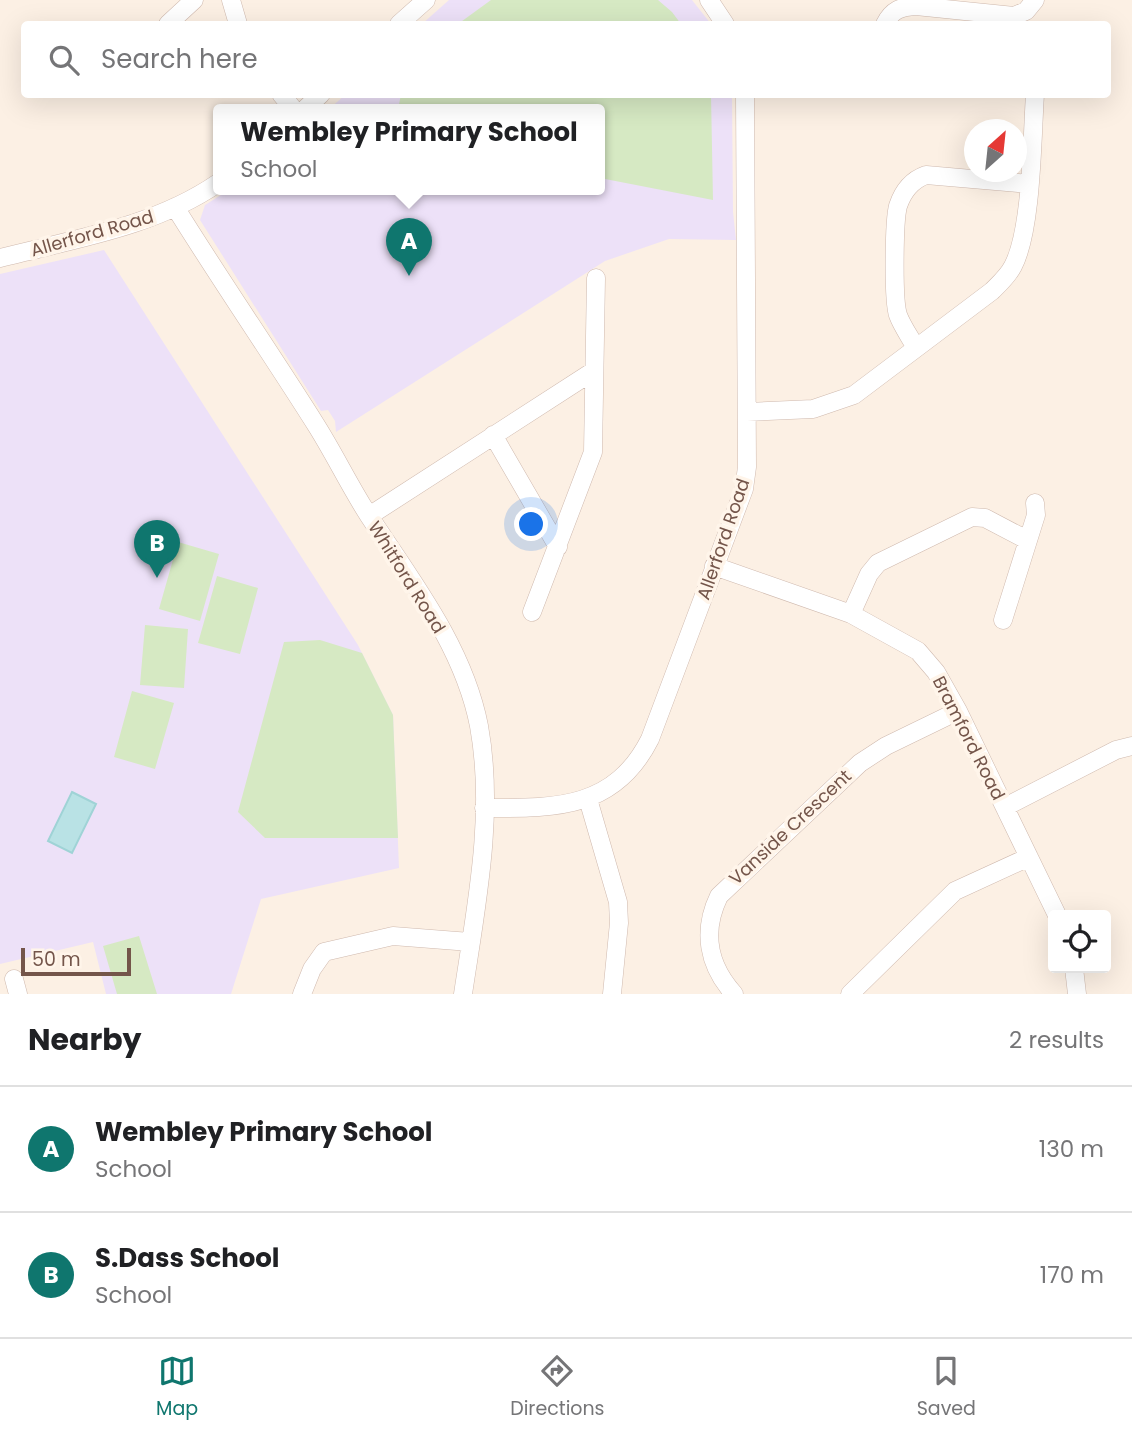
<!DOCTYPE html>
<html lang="en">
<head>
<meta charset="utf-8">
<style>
  :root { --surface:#fff; --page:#f6f6f6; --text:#202124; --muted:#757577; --line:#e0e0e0; --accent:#0f766e }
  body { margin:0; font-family:Poppins,sans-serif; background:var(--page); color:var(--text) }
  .controls { position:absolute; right:21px; bottom:21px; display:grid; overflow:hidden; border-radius:7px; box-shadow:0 7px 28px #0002 }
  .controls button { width:63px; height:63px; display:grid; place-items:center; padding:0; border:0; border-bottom:2px solid var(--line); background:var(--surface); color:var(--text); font:35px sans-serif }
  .compass { position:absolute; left:964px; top:119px; width:63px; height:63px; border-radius:50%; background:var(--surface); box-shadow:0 7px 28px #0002; rotate:27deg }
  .scale { position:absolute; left:21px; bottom:18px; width:110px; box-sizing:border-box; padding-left:7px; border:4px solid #74554a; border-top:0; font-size:19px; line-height:24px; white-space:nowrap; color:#74554a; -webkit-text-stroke:5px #fff5ea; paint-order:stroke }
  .you { position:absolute; left:532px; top:525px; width:24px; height:24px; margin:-18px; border:5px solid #fff; border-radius:50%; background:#1a73e8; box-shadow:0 0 0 10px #1a73e833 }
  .badge { display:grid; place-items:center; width:46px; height:46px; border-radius:50%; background:var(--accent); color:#fff; font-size:23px; font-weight:700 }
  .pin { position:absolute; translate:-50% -58px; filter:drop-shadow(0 2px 4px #0008) }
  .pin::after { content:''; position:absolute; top:37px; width:24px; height:21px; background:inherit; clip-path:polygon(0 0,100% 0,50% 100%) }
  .popup { position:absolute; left:213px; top:104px; width:392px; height:91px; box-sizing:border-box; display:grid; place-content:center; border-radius:7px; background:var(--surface); filter:drop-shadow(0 2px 5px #0005); font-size:23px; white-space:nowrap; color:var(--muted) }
  .popup b { font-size:26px; color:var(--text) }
  .popup::after { content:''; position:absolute; left:50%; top:100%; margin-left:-14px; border:14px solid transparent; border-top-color:var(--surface) }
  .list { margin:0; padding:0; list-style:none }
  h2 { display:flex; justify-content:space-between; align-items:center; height:91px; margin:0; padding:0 28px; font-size:30px }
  h2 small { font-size:23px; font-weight:400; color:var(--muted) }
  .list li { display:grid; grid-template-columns:46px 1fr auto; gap:21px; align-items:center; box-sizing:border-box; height:126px; padding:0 28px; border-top:2px solid var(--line) }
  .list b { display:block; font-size:26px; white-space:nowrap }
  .list p { margin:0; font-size:23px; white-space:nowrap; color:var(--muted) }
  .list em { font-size:23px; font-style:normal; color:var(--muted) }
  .icon { flex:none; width:38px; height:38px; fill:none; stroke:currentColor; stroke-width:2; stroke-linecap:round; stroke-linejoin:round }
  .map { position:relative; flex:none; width:1132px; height:994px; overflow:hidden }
  .search { position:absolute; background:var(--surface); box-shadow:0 7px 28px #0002; left:21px; right:21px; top:21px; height:77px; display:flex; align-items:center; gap:18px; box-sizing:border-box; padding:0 24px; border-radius:7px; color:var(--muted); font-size:26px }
  .sheet { height:343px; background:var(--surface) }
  nav { display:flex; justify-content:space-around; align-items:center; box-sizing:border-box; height:98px; border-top:2px solid var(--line); background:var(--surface); font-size:19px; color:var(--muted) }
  nav a { display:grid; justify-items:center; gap:4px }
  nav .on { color:var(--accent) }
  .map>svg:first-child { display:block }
  .education { fill:#ede1f8 }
  .green { fill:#d6e9c3 }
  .water { fill:#b9e2e5; stroke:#9fd3d6; stroke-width:2 }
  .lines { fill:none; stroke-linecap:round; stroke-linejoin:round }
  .street-casing { stroke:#cfb9ae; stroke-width:19 }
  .street { stroke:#fff; stroke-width:18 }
  .labels { text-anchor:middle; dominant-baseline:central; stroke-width:7; stroke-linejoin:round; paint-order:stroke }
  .street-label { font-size:18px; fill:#74554a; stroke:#fff5ea }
</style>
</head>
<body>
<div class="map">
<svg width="1132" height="994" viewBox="0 0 1132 994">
  <rect width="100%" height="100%" fill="#fcf0e4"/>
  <path class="education" d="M449 0H692L711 24H422Z
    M345 95H732L733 212 736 240 669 239 605 261 336 432 335 421 328 410 321 411 200 220 205 205 229 190H600V110H328Z
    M104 250 358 645 393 715 399 868 261 899 231 994H106L93 942 0 964V274Z"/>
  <path class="green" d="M491 0H658L672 12 681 24H458Z
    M401 94 711 95 713 200 600 178V110H398Z
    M178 542 219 554 200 621 159 609Z
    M217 576 258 588 240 654 198 643Z
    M145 625 188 629 184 688 140 685Z
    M320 640 362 653 393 715 398 838H265L238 812 284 642Z
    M132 691 174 703 155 769 114 757Z
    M139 936 157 994H117L103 946Z"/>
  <path class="water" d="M72 792 96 804 72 853 48 841Z"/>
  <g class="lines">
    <defs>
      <path id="street" d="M231 0 238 24
        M709 0 725 24
        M168 24 194 0
        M399 24 426 0
        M885 24C892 10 900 7 916 6L1014 16 1026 11 1035 0
        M281 94 294 110
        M304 110 321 94
        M175 207C221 281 270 352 316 425 335 455 350 487 369 516 412 581 464 648 479 726 495 814 476 907 463 994
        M0 258C74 239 154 227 218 183
        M916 348C910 337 902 326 898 315 893 300 894 221 898 206 903 191 912 180 926 175L1029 184
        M747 412 813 409 854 395 992 291C1000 283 1008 276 1013 266 1032 230 1032 138 1035 94
        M493 435 558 547
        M369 516 592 372
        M714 566 851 614 918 651 936 672 958 711 1057 915
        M532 612 593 452 596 278
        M851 614 869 574 878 563 972 517 985 518 1027 540
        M1003 620 1036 515 1035 503
        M588 799 618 902 619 923 612 994
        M1005 807 1116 750 1132 746
        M484 808C555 808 614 810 650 739L744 489 747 467 745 94
        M1074 968 1077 994
        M14 979 18 994
        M302 994 312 969 324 952 393 936 470 942
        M734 994C708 965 702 931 719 896L860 763 886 746 958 711
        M850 994 955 891 1029 857"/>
    </defs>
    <use href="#street" class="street-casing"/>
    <use href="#street" class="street"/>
  </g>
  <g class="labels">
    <g class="street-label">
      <text transform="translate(92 233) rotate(-16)">Allerford Road</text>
      <text transform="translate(723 539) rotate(-71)">Allerford Road</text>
      <text transform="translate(407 577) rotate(58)">Whitford Road</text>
      <text transform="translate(969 738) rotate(63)">Bramford Road</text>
      <text transform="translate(790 827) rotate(-43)">Vanside Crescent</text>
    </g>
  </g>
</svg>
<div class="controls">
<button><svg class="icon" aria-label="locate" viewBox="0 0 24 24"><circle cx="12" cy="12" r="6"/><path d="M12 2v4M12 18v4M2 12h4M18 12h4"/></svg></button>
</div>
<svg class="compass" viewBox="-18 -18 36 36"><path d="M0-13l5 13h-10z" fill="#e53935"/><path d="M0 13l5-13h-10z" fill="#757577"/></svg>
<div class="scale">50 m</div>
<div class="you"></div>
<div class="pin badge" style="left:409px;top:276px">A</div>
<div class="popup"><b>Wembley Primary School</b>School</div>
<div class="pin badge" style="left:157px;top:578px">B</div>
<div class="search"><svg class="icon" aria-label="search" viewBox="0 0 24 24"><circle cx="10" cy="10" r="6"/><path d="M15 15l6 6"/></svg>Search here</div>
</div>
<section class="sheet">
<h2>Nearby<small>2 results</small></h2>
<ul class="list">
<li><span class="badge">A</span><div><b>Wembley Primary School</b><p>School</p></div><em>130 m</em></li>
<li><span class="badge">B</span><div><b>S.Dass School</b><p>School</p></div><em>170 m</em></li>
</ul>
</section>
<nav>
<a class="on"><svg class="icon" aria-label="map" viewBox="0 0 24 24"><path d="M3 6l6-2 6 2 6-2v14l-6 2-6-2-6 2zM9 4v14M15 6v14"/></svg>Map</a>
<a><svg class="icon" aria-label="directions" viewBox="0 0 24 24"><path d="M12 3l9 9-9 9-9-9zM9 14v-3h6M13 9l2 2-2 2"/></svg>Directions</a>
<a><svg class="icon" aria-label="saved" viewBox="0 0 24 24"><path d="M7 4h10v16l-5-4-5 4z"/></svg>Saved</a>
</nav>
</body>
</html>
